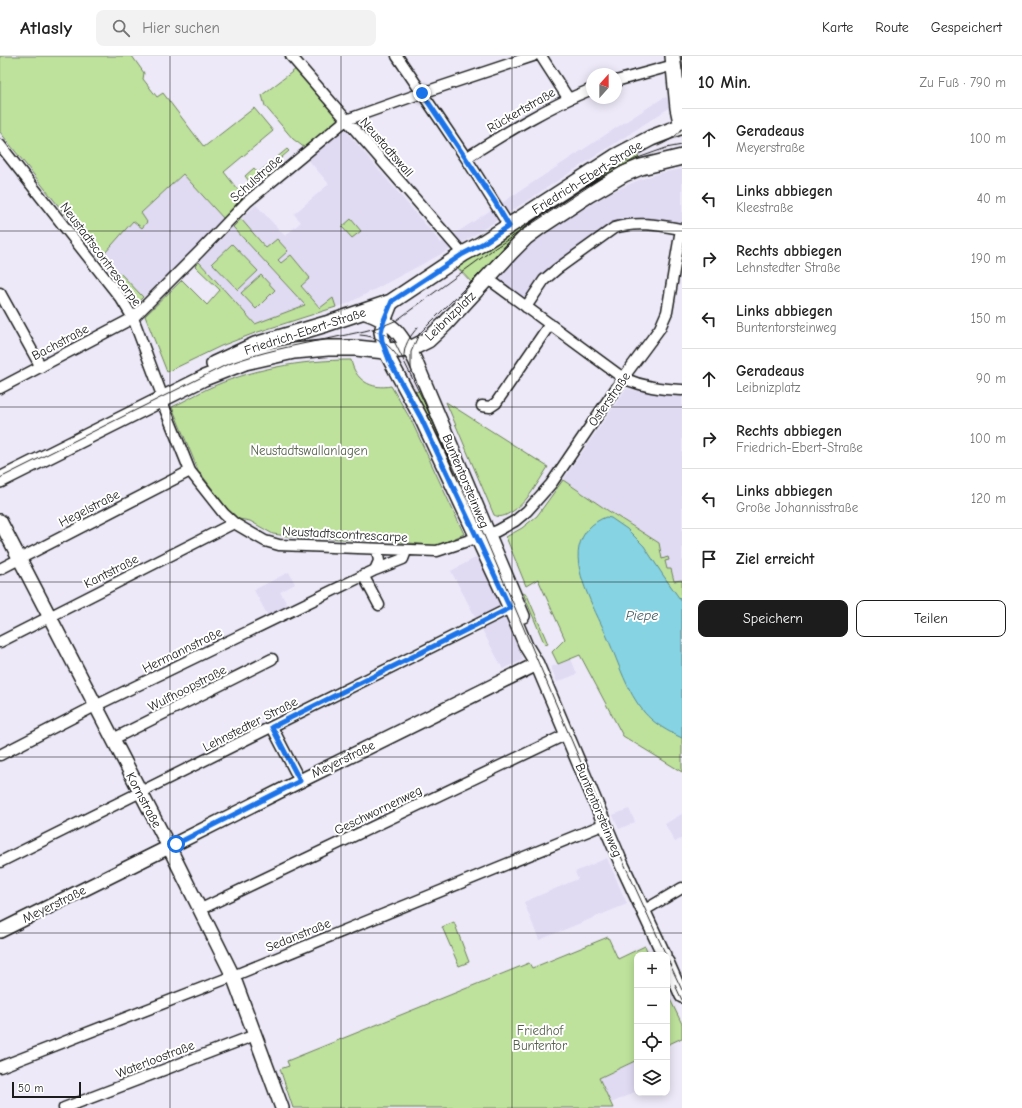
<!DOCTYPE html>
<html lang="de">
<head>
<meta charset="utf-8">
<style>
  :root { --surface:#fff; --page:#f2f2f2; --text:#222; --muted:#767676; --line:#e0e0e0; --accent:#1c1c1c }
  body { margin:0; font-family:"Comic Neue",sans-serif; background:var(--page); color:var(--text) }
  .controls { position:absolute; right:12px; bottom:12px; display:grid; overflow:hidden; border-radius:8px; box-shadow:0 2px 10px #0003 }
  .controls button { width:36px; height:36px; display:grid; place-items:center; padding:0; border:0; border-bottom:1px solid var(--line); background:var(--surface); color:var(--text); font:20px sans-serif }
  .compass { position:absolute; left:586px; top:12px; width:36px; height:36px; border-radius:50%; background:var(--surface); box-shadow:0 2px 10px #0003; rotate:21deg }
  .scale { position:absolute; left:12px; bottom:10px; width:69px; box-sizing:border-box; padding-left:4px; border:2px solid #1c1c1c; border-top:0; font-size:11px; line-height:14px; white-space:nowrap; color:#1c1c1c; -webkit-text-stroke:3px #fff; paint-order:stroke }
  .stop { position:absolute; width:12px; height:12px; margin:-9px; border:3px solid #1a73e8; border-radius:50%; background:#fff }
  .stop.end { background:#1a73e8; border-color:#fff; box-shadow:0 1px 4px #0008 }
  .list { margin:0; padding:0; list-style:none }
  h2 { display:flex; justify-content:space-between; align-items:center; height:52px; margin:0; padding:0 16px; font-size:17px }
  h2 small { font-size:13px; font-weight:400; color:var(--muted) }
  .list li { display:grid; grid-template-columns:26px 1fr auto; gap:12px; align-items:center; box-sizing:border-box; height:60px; padding:0 16px; border-top:1px solid var(--line) }
  .list b { display:block; font-size:15px; white-space:nowrap }
  .list p { margin:0; font-size:13px; white-space:nowrap; color:var(--muted) }
  .list em { font-size:13px; font-style:normal; color:var(--muted) }
  .actions { display:flex; gap:8px; padding:12px 16px }
  .actions a { flex:1; padding:9px 0; border:1px solid var(--accent); border-radius:8px; text-align:center; font-size:14px; color:var(--accent) }
  .actions .main { background:var(--accent); color:#fff }
  .icon { flex:none; width:22px; height:22px; fill:none; stroke:currentColor; stroke-width:2; stroke-linecap:round; stroke-linejoin:round }
  .map { position:relative; flex:none; width:682px; height:1052px; overflow:hidden }
  header { display:flex; align-items:center; gap:24px; box-sizing:border-box; height:56px; padding:0 20px; background:var(--surface); border-bottom:1px solid var(--line) }
  header strong { font-size:19px }
  nav { display:flex; gap:22px; margin-inline-start:auto; font-size:14px }
  .search { width:280px; height:36px; background:var(--page); display:flex; align-items:center; gap:10px; box-sizing:border-box; padding:0 14px; border-radius:8px; color:var(--muted); font-size:15px }
  main { display:flex }
  aside { flex:1; background:var(--surface) }
  .map>svg:first-child { display:block }
  .built { fill:#e0daf3 }
  .green { fill:#bee29c; stroke:#6d7f5c }
  .water { fill:#85d3e3; stroke:#5b8a93 }
  .lines { fill:none; stroke-linecap:round; stroke-linejoin:round }
  .minor-casing { stroke:#1c1c1c; stroke-width:13 }
  .tertiary-casing { stroke:#1c1c1c; stroke-width:16 }
  .secondary-casing { stroke:#1c1c1c; stroke-width:18 }
  .minor { stroke:#fff; stroke-width:10 }
  .tertiary { stroke:#fff; stroke-width:13 }
  .secondary { stroke:#fff; stroke-width:15 }
  .tram { stroke:#1c1c1c; stroke-width:1 }
  .route { stroke:#1a73e8; stroke-width:5 }
  .grid { fill:none; stroke:#1c1c1c; stroke-width:1; stroke-opacity:0.55 }
  .labels { text-anchor:middle; dominant-baseline:central; stroke-width:4; stroke-linejoin:round; paint-order:stroke }
  .street-label { font-size:13px; fill:#1c1c1c; stroke:#fff }
  .park-label { font-size:13px; fill:#556149; stroke:#fff }
  .water-label { font-size:14px; font-style:italic; fill:#415c62; stroke:#fff }
</style>
</head>
<body>
<header>
<strong>Atlasly</strong>
<div class="search"><svg class="icon" aria-label="search" viewBox="0 0 24 24"><circle cx="10" cy="10" r="6"/><path d="M15 15l6 6"/></svg>Hier suchen</div>
<nav><a>Karte</a><a>Route</a><a>Gespeichert</a></nav>
</header>
<main>
<div class="map">
<svg width="682" height="1052" viewBox="0 0 682 1052">
  <rect width="100%" height="100%" fill="#ede9f8"/>
  <filter id="ink" filterUnits="userSpaceOnUse"><feTurbulence type="fractalNoise" baseFrequency=".025" numOctaves="2"/><feDisplacementMap in="SourceGraphic" scale="8" xChannelSelector="R" yChannelSelector="G"/><feConvolveMatrix kernelMatrix="1 2 1 2 8 2 1 2 1" color-interpolation-filters="sRGB"/></filter>
  <g filter="url(#ink)">
    <path class="built" d="M668 41 669 52 462 187 347 248 323 255 241 163 256 149 285 180 301 166 294 158 329 128 307 102 345 74 441 187 616 72 663 42Z
      M682 113V166L681 173 625 168 557 213 526 251 496 228 510 209 523 194 564 165 612 136 639 124 660 117Z
      M183 118 224 163 157 229 138 246 135 245 106 210 110 205 105 197 133 165 142 171 147 166 141 157Z
      M233 171 305 249 255 269 199 206Z
      M626 333 666 339H682V524L674 525 671 513H667L665 505 668 502 662 503 659 487 604 452 563 424Z
      M479 500 523 604 503 613 451 515Z
      M289 516 295 528 280 536 288 550 268 560 254 534Z
      M571 603 577 618 557 626 551 611Z
      M629 753 635 766 619 773 613 759Z
      M682 758V782L675 786 665 768Z
      M607 802 627 848 539 884 524 846 578 823 575 816Z
      M637 1004V1035L611 1047 599 1022Z"/>
    <path class="green" d="M0 0H132L144 17 143 23 157 41 163 37 204 91 254 52 273 75 224 116 245 143 224 163 183 118 141 157 147 166 142 172 133 165 105 197 111 205 106 210 0 76Z
      M296 13 339 63 305 92 293 83 265 50 262 39Z
      M664 81 665 86 636 96 640 104 618 114 529 173 505 195 474 229 457 211 611 108 630 97Z
      M287 93 289 95 274 108 278 114 273 118 268 113 265 115 270 121 264 125 259 120 246 132 244 130 249 125 245 120 254 112 258 117Z
      M241 163 266 192 277 183 288 195 278 204 281 207 291 199 310 222 301 230 320 252 333 242 336 251 255 277 221 290 167 316 145 260 182 224 207 249 220 234 195 210 199 206 255 268 305 249 233 171Z
      M351 163 361 175 352 182 342 171Z
      M232 188 258 215 238 234 212 207Z
      M119 216 143 241 138 246 135 245 114 220Z
      M261 219 275 234 256 253 241 237Z
      M351 304C355 324 371 334 391 330L411 364 464 478 437 490 392 485 294 481 273 478 250 465 239 463 226 451 198 414 172 351C183 346 193 340 205 334 250 313 301 304 351 304Z
      M422 333 479 459 470 463 412 338Z
      M446 346 548 411C536 429 526 450 506 459 501 461 498 461 494 459Z
      M563 424 604 452 659 487 662 503 668 501 669 504 665 505 667 513H671L674 525 682 524V716L623 680 580 599 558 608 552 596 565 583 538 523 526 530 506 481 522 472 537 460Z
      M523 537 527 539 548 588 545 589Z
      M454 866 469 906 459 910 442 871Z
      M608 881 618 903 645 890 649 899H637V1004L599 1022 613 1052H293L280 1013 289 1010 287 1005 529 907 532 912Z
      M667 937 682 968V982L667 989Z"/>
    <path class="water" d="M606 461 611 462 627 473 644 490 663 519 682 546V682C669 676 654 668 644 656 627 636 619 608 608 583 598 559 573 518 579 491 582 477 592 466 606 461Z"/>
    <g class="lines">
      <defs>
        <path id="minor" d="M291 0 463 198
          M397 0 466 102 509 170
          M541 0 568 42
          M616 25 674 9
          M0 89 122 244 133 262 160 334
          M466 102C507 76 547 51 592 33
          M487 222 623 322C644 331 660 333 682 334
          M0 237 41 311
          M0 332 133 262 199 196 247 146 346 64 422 37 533 0
          M161 343 190 415 224 458 234 467 265 485 279 489 437 495 497 475 515 465 527 455 551 428 623 322 660 272 667 256 681 173C658 169 636 165 614 172L557 213 544 224 526 251
          M482 350 490 351 496 347 550 268
          M0 513 190 415
          M375 514 403 503 406 495
          M363 519 379 549
          M0 586 234 467
          M272 671 300 725
          M113 683 272 603
          M0 699 95 650 375 514 379 505 377 493
          M0 806 510 552
          M201 853 567 678
          M643 855 682 832
          M0 1011 233 920 605 768
          M64 1052 255 979"/>
        <path id="tertiary" d="M392 245 384 265 381 276 385 295 421 362 510 552 526 590 537 608 622 809 664 899
          M363 256C393 266 400 276 415 304L523 560
          M0 465 169 791 233 920 282 1052
          M0 875 169 791 300 725 537 608
          M667 906 682 940"/>
        <path id="secondary" d="M673 0 678 52 682 71
          M214 308 255 289 326 268 391 246 463 198 481 188 615 101 651 82 682 70
          M0 424 204 322 245 306 294 295 328 292H356L385 295 400 294 412 292 428 284 445 268 511 196 526 181 541 170 588 139 624 118 641 111 682 101"/>
      </defs>
      <use href="#minor" class="minor-casing"/>
      <use href="#tertiary" class="tertiary-casing"/>
      <use href="#secondary" class="secondary-casing"/>
      <use href="#minor" class="minor"/>
      <use href="#tertiary" class="tertiary"/>
      <use href="#secondary" class="secondary"/>
      <path class="tram" d="M680 0 682 14
        M658 90C667 86 676 81 682 73
        M372 274 386 279 395 287 423 344 475 458 623 805 666 899
        M360 279C377 280 390 288 399 303
        M404 303C403 290 410 280 418 271
        M411 313V296L419 278 509 188
        M0 422 226 309C260 296 296 289 332 282 354 277 376 274 397 264L495 192 606 119 635 103 666 92 682 89
        M667 902 682 934
        M675 929 682 944"/>
    </g>
  </g>
  <g class="lines" filter="url(#ink)">
    <path class="route" d="M176 788 300 725 272 671 510 552 421 362 390 306 382 285 381 276 384 264 392 245 463 198 482 188 509 170 495 146 422 37"/>
  </g>
  <path class="grid" d="M170 0V1052M341 0V1052M512 0V1052M0 175H682M0 351H682M0 526H682M0 701H682M0 877H682"/>
  <g class="labels">
    <g class="street-label">
      <text transform="translate(521 54) rotate(-30)">Rückertstraße</text>
      <text transform="translate(387 91) rotate(49)">Neustadtswall</text>
      <text transform="translate(587 121) rotate(-32)">Friedrich-Ebert-Straße</text>
      <text transform="translate(256 122) rotate(-41)">Schulstraße</text>
      <text transform="translate(101 198) rotate(53)">Neustadtscontrescarpe</text>
      <text transform="translate(450 260) rotate(-44)">Leibnizplatz</text>
      <text transform="translate(305 275) rotate(-18)">Friedrich-Ebert-Straße</text>
      <text transform="translate(60 286) rotate(-28)">Bachstraße</text>
      <text transform="translate(609 343) rotate(-55)">Osterstraße</text>
      <text transform="translate(466 425) rotate(67)">Buntentorsteinweg</text>
      <text transform="translate(89 452) rotate(-27)">Hegelstraße</text>
      <text transform="translate(345 478) rotate(3)">Neustadtscontrescarpe</text>
      <text transform="translate(111 515) rotate(-27)">Kantstraße</text>
      <text transform="translate(182 594) rotate(-26)">Hermannstraße</text>
      <text transform="translate(187 632) rotate(-27)">Wulfhoopstraße</text>
      <text transform="translate(250 668) rotate(-27)">Lehnstedter Straße</text>
      <text transform="translate(343 703) rotate(-26)">Meyerstraße</text>
      <text transform="translate(144 744) rotate(62)">Kornstraße</text>
      <text transform="translate(378 754) rotate(-26)">Geschwornenweg</text>
      <text transform="translate(599 754) rotate(67)">Buntentorsteinweg</text>
      <text transform="translate(54 848) rotate(-26)">Meyerstraße</text>
      <text transform="translate(298 879) rotate(-22)">Sedanstraße</text>
      <text transform="translate(155 1003) rotate(-21)">Waterloostraße</text>
    </g>
    <g class="park-label">
      <text x="309" y="394">Neustadtswallanlagen</text>
      <text x="540" y="974">Friedhof<tspan x="540" dy="15">Buntentor</tspan></text>
    </g>
    <g class="water-label">
      <text x="642" y="559">Piepe</text>
    </g>
  </g>
</svg>
<div class="controls">
<button>+</button>
<button>−</button>
<button><svg class="icon" aria-label="locate" viewBox="0 0 24 24"><circle cx="12" cy="12" r="6"/><path d="M12 2v4M12 18v4M2 12h4M18 12h4"/></svg></button>
<button><svg class="icon" aria-label="layers" viewBox="0 0 24 24"><path d="M12 4l9 5-9 5-9-5zM3 14l9 5 9-5"/></svg></button>
</div>
<svg class="compass" viewBox="-18 -18 36 36"><path d="M0-13l5 13h-10z" fill="#e53935"/><path d="M0 13l5-13h-10z" fill="#767676"/></svg>
<div class="scale">50 m</div>
<div class="stop" style="left:176px;top:788px"></div>
<div class="stop end" style="left:422px;top:37px"></div>
</div>
<aside>
<h2>10 Min.<small>Zu Fuß · 790 m</small></h2>
<ul class="list">
<li><svg class="icon" aria-label="ahead" viewBox="0 0 24 24"><path d="M12 20V5M6 11l6-6 6 6"/></svg><div><b>Geradeaus</b><p>Meyerstraße</p></div><em>100 m</em></li>
<li><svg class="icon" aria-label="left" viewBox="0 0 24 24"><path d="M17 20v-9H6M10 6l-5 5 5 5"/></svg><div><b>Links abbiegen</b><p>Kleestraße</p></div><em>40 m</em></li>
<li><svg class="icon" aria-label="right" viewBox="0 0 24 24"><path d="M7 20v-9h11M14 6l5 5-5 5"/></svg><div><b>Rechts abbiegen</b><p>Lehnstedter Straße</p></div><em>190 m</em></li>
<li><svg class="icon" aria-label="left" viewBox="0 0 24 24"><path d="M17 20v-9H6M10 6l-5 5 5 5"/></svg><div><b>Links abbiegen</b><p>Buntentorsteinweg</p></div><em>150 m</em></li>
<li><svg class="icon" aria-label="ahead" viewBox="0 0 24 24"><path d="M12 20V5M6 11l6-6 6 6"/></svg><div><b>Geradeaus</b><p>Leibnizplatz</p></div><em>90 m</em></li>
<li><svg class="icon" aria-label="right" viewBox="0 0 24 24"><path d="M7 20v-9h11M14 6l5 5-5 5"/></svg><div><b>Rechts abbiegen</b><p>Friedrich-Ebert-Straße</p></div><em>100 m</em></li>
<li><svg class="icon" aria-label="left" viewBox="0 0 24 24"><path d="M17 20v-9H6M10 6l-5 5 5 5"/></svg><div><b>Links abbiegen</b><p>Große Johannisstraße</p></div><em>120 m</em></li>
<li><svg class="icon" aria-label="arrive" viewBox="0 0 24 24"><path d="M6 21V4h12l-3 4 3 4H6"/></svg><div><b>Ziel erreicht</b></div></li>
</ul>
<div class="actions"><a class="main">Speichern</a><a>Teilen</a></div>
</aside>
</main>
</body>
</html>
